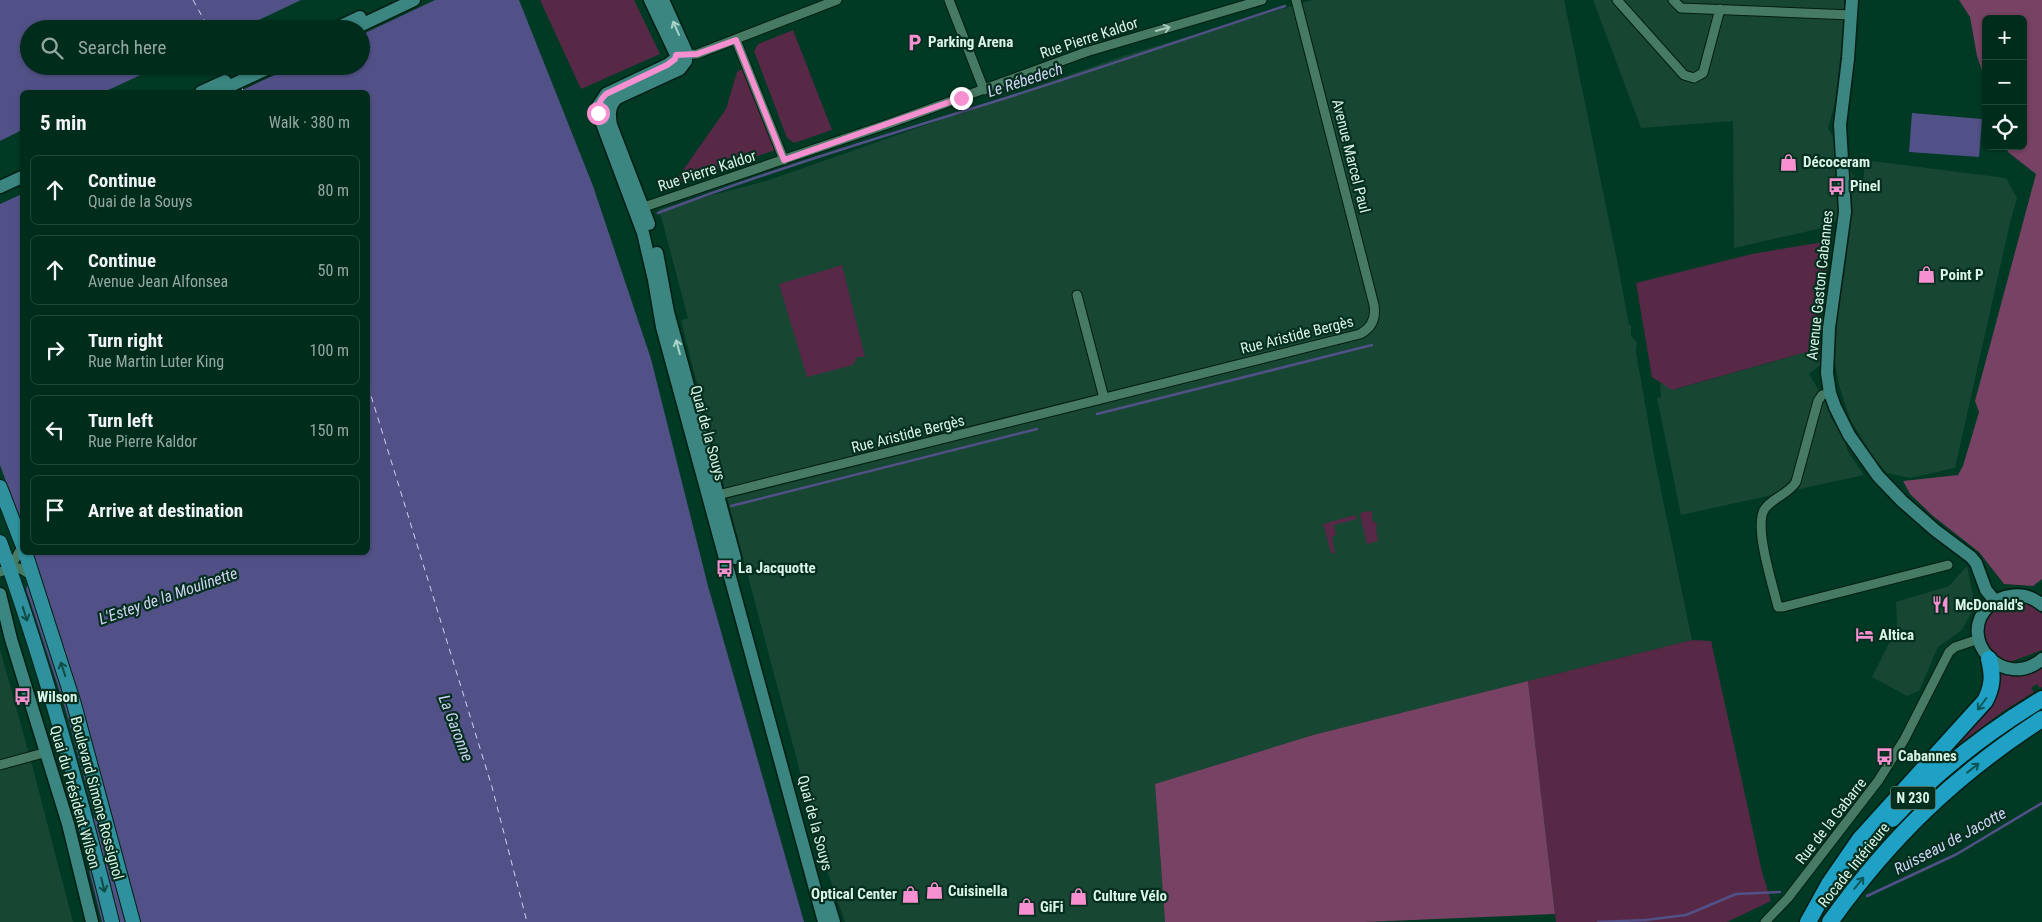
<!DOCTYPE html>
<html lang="en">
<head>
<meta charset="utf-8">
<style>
  :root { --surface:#002c1c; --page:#0e3829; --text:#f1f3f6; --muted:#95a7a3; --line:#22483b }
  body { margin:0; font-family:"Roboto Condensed",sans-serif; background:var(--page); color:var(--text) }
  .controls { position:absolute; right:15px; top:15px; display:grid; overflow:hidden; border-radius:8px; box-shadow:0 1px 4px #0004 }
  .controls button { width:45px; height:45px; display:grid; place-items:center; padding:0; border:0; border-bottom:1px solid var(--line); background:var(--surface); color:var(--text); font:25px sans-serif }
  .stop { position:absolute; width:15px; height:15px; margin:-11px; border:4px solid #f690d0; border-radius:50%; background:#fff }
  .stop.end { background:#f690d0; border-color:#fff; box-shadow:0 1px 5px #0008 }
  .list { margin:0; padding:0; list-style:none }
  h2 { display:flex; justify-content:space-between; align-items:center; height:65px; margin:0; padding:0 20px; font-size:21px }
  h2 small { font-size:16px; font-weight:400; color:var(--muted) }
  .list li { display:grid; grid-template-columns:32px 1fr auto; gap:15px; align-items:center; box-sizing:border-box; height:70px; margin:0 10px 10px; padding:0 10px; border:1px solid var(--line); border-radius:8px }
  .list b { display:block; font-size:19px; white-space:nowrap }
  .list p { margin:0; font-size:16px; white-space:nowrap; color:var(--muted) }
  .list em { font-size:16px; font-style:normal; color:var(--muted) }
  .icon { flex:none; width:28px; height:28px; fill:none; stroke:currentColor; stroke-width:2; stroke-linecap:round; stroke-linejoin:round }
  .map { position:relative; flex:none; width:2042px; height:922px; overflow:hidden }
  .search { position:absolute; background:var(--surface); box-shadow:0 1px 4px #0004; left:20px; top:20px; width:350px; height:55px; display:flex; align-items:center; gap:12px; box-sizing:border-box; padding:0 18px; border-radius:28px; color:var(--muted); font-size:19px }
  .panel { position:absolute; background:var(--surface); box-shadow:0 1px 4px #0004; left:20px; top:90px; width:350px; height:465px; border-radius:8px }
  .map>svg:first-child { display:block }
  .built { fill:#174633 }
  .green { fill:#572947 }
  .forest { fill:#774263 }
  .water { fill:#525187; fill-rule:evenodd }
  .pier { fill:#003a25 }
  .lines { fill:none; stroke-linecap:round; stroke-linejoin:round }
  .stream { stroke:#525187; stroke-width:2.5 }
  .ferry { stroke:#d0d2f3; stroke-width:1; stroke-dasharray:6 5; stroke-linecap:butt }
  .street-casing { stroke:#031d12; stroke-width:11 }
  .secondary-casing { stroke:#031d12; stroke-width:15 }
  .primary-casing { stroke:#031d12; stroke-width:16 }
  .highway-casing { stroke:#031d12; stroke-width:19 }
  .street { stroke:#477a62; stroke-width:9 }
  .secondary { stroke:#3b8680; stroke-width:12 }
  .primary { stroke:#2e919d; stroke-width:14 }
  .highway { stroke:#1ea1c5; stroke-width:16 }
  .oneway { stroke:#aad3c7 }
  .oneway2 { stroke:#a7c9b8 }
  .oneway3 { stroke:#114c44 }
  .oneway4 { stroke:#0d5658 }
  .route { stroke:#f690d0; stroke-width:6 }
  .labels { text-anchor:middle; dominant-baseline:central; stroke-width:4.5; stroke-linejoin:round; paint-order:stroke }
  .shield { fill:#042e1e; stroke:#9ab9aa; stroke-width:1 }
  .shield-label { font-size:14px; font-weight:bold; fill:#daf4e6 }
  .street-label { font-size:15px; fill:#daf4e6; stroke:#042e1e }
  .poi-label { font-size:15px; font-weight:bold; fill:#daf4e6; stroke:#042e1e; text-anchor:start }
  .water-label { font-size:16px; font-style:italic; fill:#d0d2f3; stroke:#042e1e }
</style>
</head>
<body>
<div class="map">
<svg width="2042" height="922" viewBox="0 0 2042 922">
  <rect width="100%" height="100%" fill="#003a25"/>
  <path class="built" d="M1312 0H1564L1617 260 1629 325H1631V336L1637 342 1636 352 1656 466 1692 640 1313 735 1155 784 1165 922H845L824 862 703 407 681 321 688 318 659 209 766 181 1123 56Z
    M1593 0H1844V25L1835 103 1828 128 1854 178H1864V160L2006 178 2017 198 2010 223 1955 468 1910 478 1887 473 1873 457 1850 419 1839 385 1834 356 1835 322 1849 224 1835 221 1827 227 1734 248 1733 121 1641 128Z
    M1821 348 1820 365 1809 374 1819 391 1814 399 1818 401H1826L1831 418 1843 437 1848 452 1864 475 1681 515 1657 398 1661 397 1660 384 1663 383 1673 390Z
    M1967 566 1975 606 1962 630 1938 647 1919 691 1907 696 1872 677 1897 627 1896 602 1949 586Z
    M0 649 32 765 73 922H0Z"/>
  <path class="green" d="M540 0H634L660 54 581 89Z
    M793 30 832 130 794 143 787 138 754 51 758 44Z
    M743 68 775 150 672 186 726 109 737 72Z
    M1823 242H1828L1830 247 1820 317 1821 348 1672 390 1652 377 1636 283 1752 254Z
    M842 265 865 357H857L853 365 807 377 779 284Z
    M1372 511V520L1377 524 1376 529 1378 541 1367 544 1360 515 1362 512Z
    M1355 515 1357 519 1334 525 1336 535 1332 537 1335 553H1331L1323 524Z
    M2017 600C2028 603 2035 606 2042 614V650L2007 663C2002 660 1995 657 1991 652 1973 628 1991 604 2017 600Z
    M1692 640 1711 641 1762 872 1771 901 1727 922H1556L1528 681Z
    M2042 666V687L2040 688 2037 684 2031 688 2034 692 2005 710 1948 752 1995 700 1996 672C2013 676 2028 676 2042 666Z"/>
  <path class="forest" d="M1959 0H2042V579L2033 586 2004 584 1979 552 1933 516 1910 494 1903 481 1958 475 1963 466 1979 412 1975 401 2036 174 2008 152 2006 146H2023V19H1986V82L1977 56 1970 17Z
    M1528 681 1555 914 1365 922H1165L1155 784 1313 735Z"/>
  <path class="water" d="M0 0H519L593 186 651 359 708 586 804 922H102L77 822 95 818 65 708 26 589 36 561 33 553 368 552V92H22V525L0 465ZM29 29H361V66H29Z
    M1912 113 1982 119 1979 157 1909 152Z"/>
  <path class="pier" d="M301 0H435L361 35V29H240Z
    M160 66H294L238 92H104Z
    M22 130V194L0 204V141Z"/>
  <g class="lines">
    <path class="stream" d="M658 213C773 169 891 134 1009 97 1101 68 1193 36 1285 6
      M1097 414 1372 345
      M731 506 1037 429
      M1867 896 1957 854 2042 803
      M1598 922 1646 920 1686 915 1736 894 1780 892"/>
    <path class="ferry" d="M193 0 209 29
      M230 66 235 77
      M241 87 244 92
      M368 386 492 787 527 922"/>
    <defs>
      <path id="street" d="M949 0 984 90
        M1617 0 1684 75 1694 78 1703 73 1720 9
        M1673 0 1681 8 1851 15
        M736 40 784 160
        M680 55 697 54 837 0
        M644 207 891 123 1086 52 1262 0
        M1077 295 1104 398
        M1830 393 1822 395 1818 401 1796 482C1788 495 1771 498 1764 510 1754 528 1773 586 1778 607H1783L1948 565
        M714 496 1360 334C1372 328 1376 318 1374 305L1296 0
        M6 568H19L31 575
        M0 572 10 568 22 547
        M0 765 47 752
        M1765 922 1788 898 1878 781 1904 740 1949 652 1955 647 1979 639"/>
      <path id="secondary" d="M650 0 676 55 675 59 667 65 606 94 598 106V113L643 233 654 280 662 327 824 922
        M1852 0 1848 59 1840 125 1845 212 1829 328 1827 373 1830 393 1835 407 1849 435 1878 476 1902 501 1935 530 1971 557 1976 563 1986 590 1995 601
        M335 29 360 17
        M353 29 414 0
        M201 92 225 81
        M217 92 273 66
        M0 187 22 177
        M649 224 611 125C609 114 609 106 617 98L680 69 686 61V51L663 0
        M657 253 668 312 735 558
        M0 594 11 639 68 824 92 922
        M2042 605C2033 597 2022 594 2010 596 2002 597 1995 601 1989 606 1955 638 2004 692 2042 659
        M826 896 834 922"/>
      <path id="primary" d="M0 487 22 544
        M0 542C45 666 80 793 112 922
        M25 552 74 704 133 922"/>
      <path id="highway" d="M1892 819C1936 772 1987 732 2042 699
        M1808 922 1829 884 1860 839 1985 701C1993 686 1993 675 1989 659
        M1830 922C1890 838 1955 775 2042 719"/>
    </defs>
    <use href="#street" class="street-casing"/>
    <use href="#secondary" class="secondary-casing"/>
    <use href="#primary" class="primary-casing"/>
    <use href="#highway" class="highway-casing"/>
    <use href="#street" class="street"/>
    <use href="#secondary" class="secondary"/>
    <use href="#primary" class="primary"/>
    <use href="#highway" class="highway"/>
  </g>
  <defs><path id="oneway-shaft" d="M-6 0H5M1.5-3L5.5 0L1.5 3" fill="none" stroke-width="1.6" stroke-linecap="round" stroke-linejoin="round" transform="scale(1.25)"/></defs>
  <g class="oneway">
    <use href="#oneway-shaft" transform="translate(676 28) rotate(-114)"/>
    <use href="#oneway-shaft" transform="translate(678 347) rotate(-105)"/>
  </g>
  <use class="oneway2" href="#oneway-shaft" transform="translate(1163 29) rotate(-16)"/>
  <g class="oneway3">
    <use href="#oneway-shaft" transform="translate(25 614) rotate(72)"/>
    <use href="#oneway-shaft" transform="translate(63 669) rotate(-108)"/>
    <use href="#oneway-shaft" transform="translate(103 885) rotate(76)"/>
  </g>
  <g class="oneway4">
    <use href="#oneway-shaft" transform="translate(1982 704) rotate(127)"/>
    <use href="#oneway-shaft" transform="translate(1973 768) rotate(-38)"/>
    <use href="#oneway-shaft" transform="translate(1859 883) rotate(-51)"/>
  </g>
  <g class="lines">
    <path class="route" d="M598 113C598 104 600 100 606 94L667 65 675 59 676 55 697 54 736 40 784 160 961 98"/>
  </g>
  <defs>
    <symbol id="parking-bare" viewBox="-9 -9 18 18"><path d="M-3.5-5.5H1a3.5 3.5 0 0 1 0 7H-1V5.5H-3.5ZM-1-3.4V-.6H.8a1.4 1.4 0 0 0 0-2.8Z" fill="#f690d0" stroke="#042e1e" stroke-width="2.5" paint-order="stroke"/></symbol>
    <symbol id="shop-bare" viewBox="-9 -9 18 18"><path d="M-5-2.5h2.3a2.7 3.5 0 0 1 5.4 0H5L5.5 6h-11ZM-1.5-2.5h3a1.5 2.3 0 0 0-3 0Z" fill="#f690d0" stroke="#042e1e" stroke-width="2.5" paint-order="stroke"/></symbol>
    <symbol id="bus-bare" viewBox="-9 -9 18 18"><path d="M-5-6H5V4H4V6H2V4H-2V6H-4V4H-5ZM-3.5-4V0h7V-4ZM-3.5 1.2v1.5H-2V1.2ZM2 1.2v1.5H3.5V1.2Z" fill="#f690d0" stroke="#042e1e" stroke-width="2.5" paint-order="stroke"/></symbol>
    <symbol id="restaurant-bare" viewBox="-9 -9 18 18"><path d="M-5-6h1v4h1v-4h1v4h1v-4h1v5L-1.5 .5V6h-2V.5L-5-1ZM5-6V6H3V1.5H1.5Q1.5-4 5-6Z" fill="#f690d0" stroke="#042e1e" stroke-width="2.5" paint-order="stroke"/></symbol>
    <symbol id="hotel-bare" viewBox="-9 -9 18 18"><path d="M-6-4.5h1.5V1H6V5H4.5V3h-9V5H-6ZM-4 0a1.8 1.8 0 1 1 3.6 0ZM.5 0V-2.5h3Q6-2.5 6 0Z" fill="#f690d0" stroke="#042e1e" stroke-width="2.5" paint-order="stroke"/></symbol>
  </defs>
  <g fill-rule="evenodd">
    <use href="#parking-bare" x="902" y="30" width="25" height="25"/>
    <use href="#shop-bare" x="1776" y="150" width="25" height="25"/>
    <use href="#bus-bare" x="1824" y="174" width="25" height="25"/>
    <use href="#shop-bare" x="1914" y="262" width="25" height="25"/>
    <use href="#bus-bare" x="712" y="556" width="25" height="25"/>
    <use href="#restaurant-bare" x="1928" y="592" width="25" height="25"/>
    <use href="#hotel-bare" x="1852" y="622" width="25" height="25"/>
    <use href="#bus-bare" x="10" y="684" width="25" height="25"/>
    <use href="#bus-bare" x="1872" y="744" width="25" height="25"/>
    <use href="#shop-bare" x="922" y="878" width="25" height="25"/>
    <use href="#shop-bare" x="898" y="882" width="25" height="25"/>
    <use href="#shop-bare" x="1066" y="884" width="25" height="25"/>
    <use href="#shop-bare" x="1014" y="894" width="25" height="25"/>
  </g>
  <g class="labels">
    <rect class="shield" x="1890.5" y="786.5" width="45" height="23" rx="4"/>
    <g class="shield-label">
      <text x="1913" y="798">N 230</text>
    </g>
    <g class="street-label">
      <text transform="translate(1089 38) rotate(-18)">Rue Pierre Kaldor</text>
      <text transform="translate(1351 156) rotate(76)">Avenue Marcel Paul</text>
      <text transform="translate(707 171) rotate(-18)">Rue Pierre Kaldor</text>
      <text transform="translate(1820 285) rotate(-84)">Avenue Gaston Cabannes</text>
      <text transform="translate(1297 335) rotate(-14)">Rue Aristide Bergès</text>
      <text transform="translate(708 433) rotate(75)">Quai de la Souys</text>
      <text transform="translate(908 434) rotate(-14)">Rue Aristide Bergès</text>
      <text transform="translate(75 797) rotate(74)">Quai du Président Wilson</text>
      <text transform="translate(97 798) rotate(75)">Boulevard Simone Rossignol</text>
      <text transform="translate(1831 821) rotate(-52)">Rue de la Gabarre</text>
      <text transform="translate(815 823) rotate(75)">Quai de la Souys</text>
      <text transform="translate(1854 865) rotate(-51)">Rocade Intérieure</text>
    </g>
    <g class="poi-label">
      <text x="928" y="42">Parking Arena</text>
      <text x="1803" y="162">Décoceram</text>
      <text x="1850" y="186">Pinel</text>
      <text x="1940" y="275">Point P</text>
      <text x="738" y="568">La Jacquotte</text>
      <text x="1955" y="605">McDonald's</text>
      <text x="1879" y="635">Altica</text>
      <text x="37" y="697">Wilson</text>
      <text x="1898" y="756">Cabannes</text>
      <text x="948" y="891">Cuisinella</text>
      <text x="897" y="894" text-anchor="end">Optical Center</text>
      <text x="1093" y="896">Culture Vélo</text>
      <text x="1040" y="907">GiFi</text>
    </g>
    <g class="water-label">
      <text transform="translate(1025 80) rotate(-18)">Le Rébedech</text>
      <text transform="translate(168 596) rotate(-19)">L'Estey de la Moulinette</text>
      <text transform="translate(456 728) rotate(69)">La Garonne</text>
      <text transform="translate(1950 841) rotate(-28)">Ruisseau de Jacotte</text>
    </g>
  </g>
</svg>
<div class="controls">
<button>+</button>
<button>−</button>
<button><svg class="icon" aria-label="locate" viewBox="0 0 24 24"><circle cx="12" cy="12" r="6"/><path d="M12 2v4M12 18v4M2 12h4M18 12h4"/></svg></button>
</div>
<div class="stop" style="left:598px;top:113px"></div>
<div class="stop end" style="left:961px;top:98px"></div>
<div class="search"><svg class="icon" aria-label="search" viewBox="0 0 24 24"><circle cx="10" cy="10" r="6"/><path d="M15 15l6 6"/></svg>Search here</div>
<section class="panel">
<h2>5 min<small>Walk · 380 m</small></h2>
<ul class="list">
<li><svg class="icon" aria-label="ahead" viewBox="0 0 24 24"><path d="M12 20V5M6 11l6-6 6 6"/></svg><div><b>Continue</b><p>Quai de la Souys</p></div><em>80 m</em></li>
<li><svg class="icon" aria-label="ahead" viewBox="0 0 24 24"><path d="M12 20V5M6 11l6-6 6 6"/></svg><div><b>Continue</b><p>Avenue Jean Alfonsea</p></div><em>50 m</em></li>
<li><svg class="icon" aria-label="right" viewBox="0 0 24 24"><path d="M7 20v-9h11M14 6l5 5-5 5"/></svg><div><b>Turn right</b><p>Rue Martin Luter King</p></div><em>100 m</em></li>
<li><svg class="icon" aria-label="left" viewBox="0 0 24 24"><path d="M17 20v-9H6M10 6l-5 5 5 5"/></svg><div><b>Turn left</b><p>Rue Pierre Kaldor</p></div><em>150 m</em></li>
<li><svg class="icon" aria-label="arrive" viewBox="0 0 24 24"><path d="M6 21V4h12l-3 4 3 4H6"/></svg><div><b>Arrive at destination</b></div></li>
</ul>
</section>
</div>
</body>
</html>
